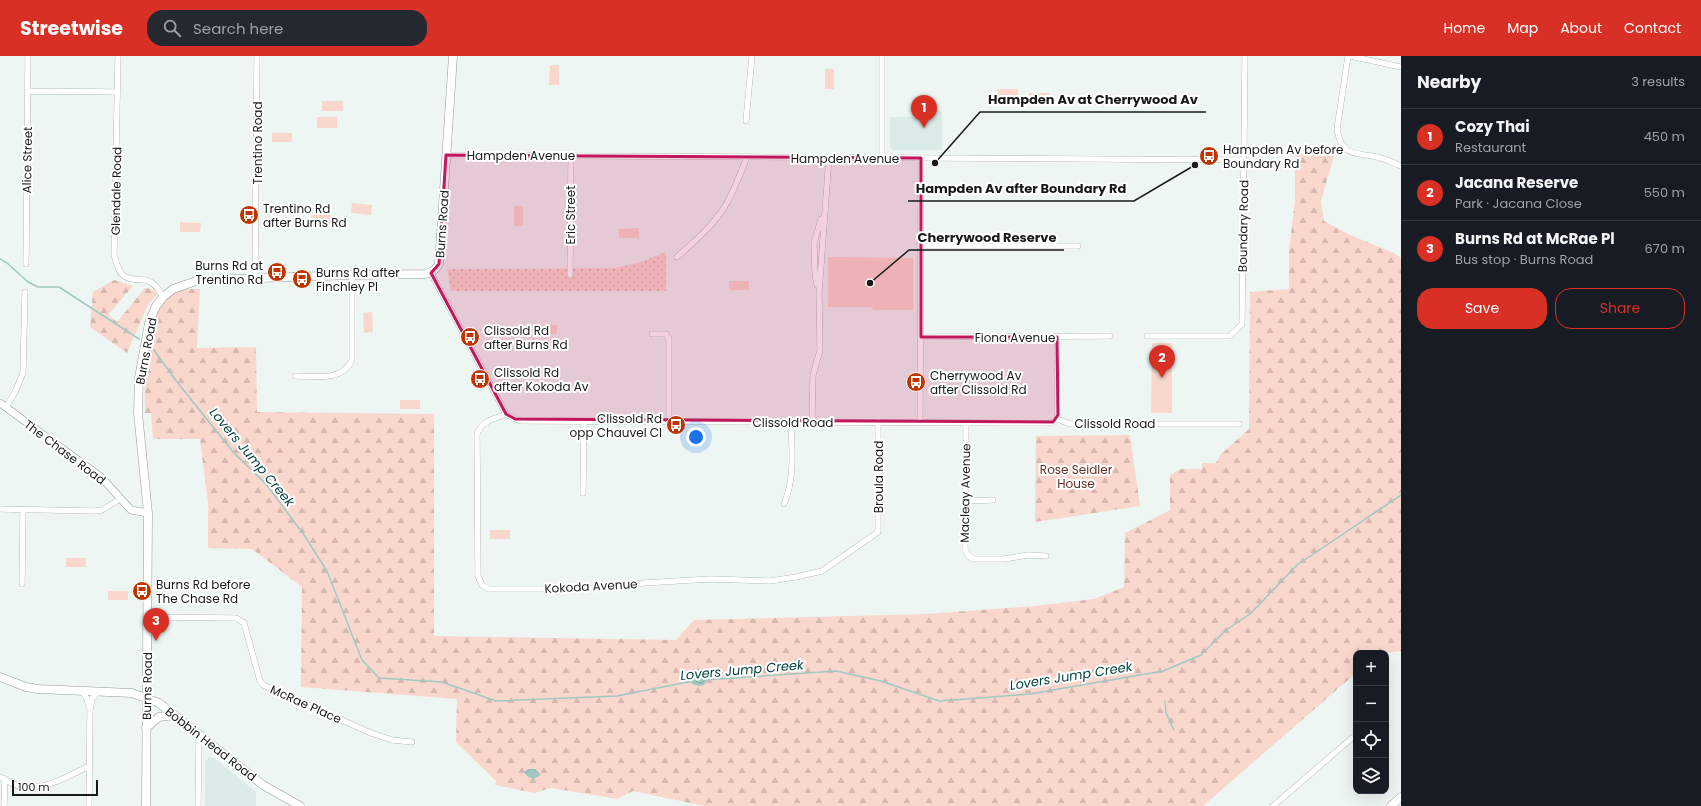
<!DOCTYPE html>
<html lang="en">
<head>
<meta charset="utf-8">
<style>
  :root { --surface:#171b24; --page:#242831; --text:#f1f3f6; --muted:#9ea1a6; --line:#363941; --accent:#d93025 }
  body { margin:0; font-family:Poppins,sans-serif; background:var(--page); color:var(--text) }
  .controls { position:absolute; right:12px; bottom:12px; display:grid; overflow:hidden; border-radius:8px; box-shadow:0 4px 16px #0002 }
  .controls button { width:36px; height:36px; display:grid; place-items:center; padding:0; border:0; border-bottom:1px solid var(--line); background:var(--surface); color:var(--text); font:20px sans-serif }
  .scale { position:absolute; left:12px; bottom:10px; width:86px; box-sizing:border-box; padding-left:4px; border:2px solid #171a19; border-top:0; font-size:11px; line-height:14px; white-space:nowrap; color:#171a19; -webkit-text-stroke:3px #fff; paint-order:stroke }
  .you { position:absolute; left:696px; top:381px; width:14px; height:14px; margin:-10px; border:3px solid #fff; border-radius:50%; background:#1a73e8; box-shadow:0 0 0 6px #1a73e833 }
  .badge { display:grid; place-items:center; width:26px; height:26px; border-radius:50%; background:var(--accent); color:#fff; font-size:13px; font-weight:700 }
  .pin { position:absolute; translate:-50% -33px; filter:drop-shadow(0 1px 2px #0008) }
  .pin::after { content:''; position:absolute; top:21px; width:14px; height:12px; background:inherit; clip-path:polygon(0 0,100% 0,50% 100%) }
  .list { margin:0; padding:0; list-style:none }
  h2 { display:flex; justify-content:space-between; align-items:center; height:52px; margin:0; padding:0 16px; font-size:17px }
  h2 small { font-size:13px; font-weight:400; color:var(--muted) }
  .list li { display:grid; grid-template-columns:26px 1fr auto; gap:12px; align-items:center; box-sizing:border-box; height:56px; padding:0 16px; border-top:1px solid var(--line) }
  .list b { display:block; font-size:15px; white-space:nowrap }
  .list p { margin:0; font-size:13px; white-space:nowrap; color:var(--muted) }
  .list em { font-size:13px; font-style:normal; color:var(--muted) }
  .actions { display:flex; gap:8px; padding:12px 16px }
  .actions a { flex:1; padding:9px 0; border:1px solid var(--accent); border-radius:16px; text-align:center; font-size:14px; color:var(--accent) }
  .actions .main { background:var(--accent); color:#fff }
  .icon { flex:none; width:22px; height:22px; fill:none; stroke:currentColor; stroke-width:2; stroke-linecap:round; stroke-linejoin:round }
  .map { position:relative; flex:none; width:1401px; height:750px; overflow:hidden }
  header { display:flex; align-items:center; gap:24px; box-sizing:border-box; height:56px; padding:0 20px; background:var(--accent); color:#fff }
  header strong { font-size:19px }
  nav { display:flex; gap:22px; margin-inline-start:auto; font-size:14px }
  .search { width:280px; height:36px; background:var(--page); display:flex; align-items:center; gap:10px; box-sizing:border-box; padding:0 14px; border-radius:16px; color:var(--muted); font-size:15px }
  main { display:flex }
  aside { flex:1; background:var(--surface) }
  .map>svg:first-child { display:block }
  .built { fill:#dbece8 }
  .grass { fill:url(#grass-dots) }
  .forest { fill:url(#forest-firs) }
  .park { fill:#f9d7cd }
  .water { fill:url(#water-waves) }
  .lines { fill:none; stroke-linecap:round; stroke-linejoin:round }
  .stream { stroke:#9fcac0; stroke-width:1.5 }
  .minor-casing { stroke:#949c9a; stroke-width:6 }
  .tertiary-casing { stroke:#949c9a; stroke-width:8 }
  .secondary-casing { stroke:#949c9a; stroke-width:9 }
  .minor { stroke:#fff; stroke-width:5.5 }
  .tertiary { stroke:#fff; stroke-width:7 }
  .secondary { stroke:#fff; stroke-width:8 }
  .marked { fill:#c2185b; fill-opacity:0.2; stroke:#c2185b; stroke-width:3; stroke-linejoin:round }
  .labels { text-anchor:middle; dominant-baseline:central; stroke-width:4; stroke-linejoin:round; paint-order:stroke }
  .street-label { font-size:12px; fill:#171a19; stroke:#fff }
  .poi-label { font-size:12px; fill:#171a19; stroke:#fff; text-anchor:start }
  .park-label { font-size:12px; fill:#623022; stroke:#fff }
  .water-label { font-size:13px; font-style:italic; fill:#05463d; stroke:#fff }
  .leader { fill:none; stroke:#171a19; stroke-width:1.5 }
  .callout-dot { fill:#171a19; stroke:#fff; stroke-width:1.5 }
  .callout-label { font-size:13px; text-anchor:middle; font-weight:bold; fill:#171a19; stroke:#fff; stroke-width:4; stroke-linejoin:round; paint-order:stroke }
</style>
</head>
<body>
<header>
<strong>Streetwise</strong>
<div class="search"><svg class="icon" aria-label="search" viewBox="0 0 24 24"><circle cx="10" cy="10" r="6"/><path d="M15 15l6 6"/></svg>Search here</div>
<nav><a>Home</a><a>Map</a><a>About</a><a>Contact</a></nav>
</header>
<main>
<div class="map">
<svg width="1401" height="750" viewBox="0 0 1401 750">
  <defs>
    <pattern id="grass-dots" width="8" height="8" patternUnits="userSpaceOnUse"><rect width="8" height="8" fill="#f9d7cd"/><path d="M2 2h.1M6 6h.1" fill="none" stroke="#d5b8af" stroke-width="1.8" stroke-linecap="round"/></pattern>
    <pattern id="forest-firs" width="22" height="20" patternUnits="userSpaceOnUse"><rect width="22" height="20" fill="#f9d7cd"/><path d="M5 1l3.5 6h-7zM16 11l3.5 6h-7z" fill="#d5b8af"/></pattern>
    <pattern id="water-waves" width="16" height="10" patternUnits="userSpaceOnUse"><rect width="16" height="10" fill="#9fcac0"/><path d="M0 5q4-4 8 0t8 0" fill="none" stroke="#88ada4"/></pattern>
  </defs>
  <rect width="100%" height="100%" fill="#eef6f4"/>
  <path class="built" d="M916 55H942V94H892L890 91V61H916Z
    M209 701 214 702 256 736V750H205V706Z"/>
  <path class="grass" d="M666 196V235H451L447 213 615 212 641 206Z"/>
  <path class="forest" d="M1329 92 1334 100 1321 145 1324 165 1350 179 1394 197 1401 202V595L1386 597H1356V617L1203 750H705L633 735 617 743 551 732 534 737 495 729 496 725 456 686 457 643 301 631 302 531 252 493 208 492V447L200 383H153L151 357H145L144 305 152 263 167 239 180 233H200L197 292 256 291 257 356 434 358V580L676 584 694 564 926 558 1035 550 1094 543 1124 531 1125 477 1170 454V419L1181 413H1202V407H1216L1220 399 1249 373 1250 236 1289 233V194L1295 144V99Z
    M114 224 133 230 108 259 117 266 145 232 152 233 157 238 148 249 127 297 90 271 93 236Z
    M1130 379 1140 450 1035 466 1036 380Z"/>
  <path class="park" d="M550 9H559V29H549Z
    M825 13H834V33H825Z
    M998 33H1018V42H998Z
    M1029 37H1049V47H1029Z
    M1090 40H1111V50L1090 49Z
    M322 45H343V55H322Z
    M317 61H337V72H317Z
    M272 77H292V86H272Z
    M352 147 372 149 371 159 351 157Z
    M514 150H523V170H514Z
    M311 159H331V168H311Z
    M180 166 201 167 200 176H180Z
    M639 172V182H619V173Z
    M828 201 913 202V254H873L872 251H828Z
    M729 225H749V234H729Z
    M372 256 373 276 364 277 363 257Z
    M537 269H557V278H537Z
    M1152 287H1172V357H1151Z
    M400 344H420V353H400Z
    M490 474H510V483H490Z
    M66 502H86V511H66Z
    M108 535H128V544H108Z"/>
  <path class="water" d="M699 619 705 621 706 626 704 629 699 630 692 628 691 623Z
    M528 713H535L541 719 534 723 528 721 524 716Z"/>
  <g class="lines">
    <path class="stream" d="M0 203 7 207 28 226 38 231H59L139 283
      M151 290 177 326 234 397 266 428 304 479 327 515 362 604 379 622 442 626 496 645 617 640 693 625
      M704 624 836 615 881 625 939 645 1030 638 1163 615 1201 599 1225 575 1251 557 1297 509 1401 439
      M1165 645 1166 657 1174 674"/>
    <defs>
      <path id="minor" d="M118 0 114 198C117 209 119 222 133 223 138 224 144 223 148 225 156 227 159 235 163 241
        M1348 0 1337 73C1342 101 1354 96 1377 101 1385 103 1393 106 1401 110
        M1350 0 1401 11
        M28 35 117 36
        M746 65 752 0
        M446 99 1244 104
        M882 102V0
        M919 190H1078
        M677 201C695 185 715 168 727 147 735 132 741 116 747 101
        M26 208 28 0
        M431 217 506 358 515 363 521 365 1039 367H1050L1057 363 1070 368H1239
        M570 219 571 100
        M255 221 257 0
        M817 229 815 217 814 188 821 163
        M652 278H666L669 283V365
        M1147 280H1230L1242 268 1245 0
        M921 281 1110 280
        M295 320C316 320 342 326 352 304V219
        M6 351 15 336 23 317 25 236
        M506 358C495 363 482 364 477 378L478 520 482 529 489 533H586L644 527 710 523 770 525 796 521 822 515 878 476V366
        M1057 363V281
        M812 366 813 319 820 294 819 237 829 101
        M920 366 921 102
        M966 367 965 493 968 499 973 503H1004L1028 499 1046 500
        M583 437 584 365
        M966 445 993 444
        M784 448C795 422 792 394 791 366
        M0 453 95 455 102 454 120 443
        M22 528 23 454
        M147 561 236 562 244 567 260 625 263 629 371 677 392 684 412 686
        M82 635 87 643 89 651
        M0 721C6 723 13 729 19 730 43 736 68 720 89 710
        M4 750 5 723
        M89 750 90 654 92 643 98 635
        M198 750 199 679
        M1273 750 1352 682"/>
      <path id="tertiary" d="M0 347 101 421 131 454 148 457"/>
      <path id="secondary" d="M0 621 26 631 38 633 132 637 159 647 263 729 300 750
        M146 672 159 661 175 659
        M146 750 148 457 138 357 139 322 149 267 156 250 163 241 173 233 199 224 352 219 424 218C431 217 435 215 439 208L453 0
        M1391 750 1401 741"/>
    </defs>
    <use href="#minor" class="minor-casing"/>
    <use href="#tertiary" class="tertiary-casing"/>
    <use href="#secondary" class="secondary-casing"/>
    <use href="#minor" class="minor"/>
    <use href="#tertiary" class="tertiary"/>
    <use href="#secondary" class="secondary"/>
  </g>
  <path class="marked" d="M446 99 921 102V281H1057L1058 359 1053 366 515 363 506 358 431 217 439 208Z"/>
  <defs>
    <symbol id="bus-disc" viewBox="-11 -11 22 22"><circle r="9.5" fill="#be3501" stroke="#fff"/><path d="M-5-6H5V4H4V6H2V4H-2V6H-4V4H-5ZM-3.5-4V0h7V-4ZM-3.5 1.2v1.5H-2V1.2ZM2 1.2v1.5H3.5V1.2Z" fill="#fff"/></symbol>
  </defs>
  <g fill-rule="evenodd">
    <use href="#bus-disc" x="1198" y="89" width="22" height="22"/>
    <use href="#bus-disc" x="238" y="148" width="22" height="22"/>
    <use href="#bus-disc" x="266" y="205" width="22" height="22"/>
    <use href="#bus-disc" x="291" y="212" width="22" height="22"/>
    <use href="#bus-disc" x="459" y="270" width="22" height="22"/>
    <use href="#bus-disc" x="469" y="312" width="22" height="22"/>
    <use href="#bus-disc" x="905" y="315" width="22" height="22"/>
    <use href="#bus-disc" x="665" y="358" width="22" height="22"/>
    <use href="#bus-disc" x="131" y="524" width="22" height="22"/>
  </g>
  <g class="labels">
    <g class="street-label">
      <text transform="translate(257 87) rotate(-90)">Trentino Road</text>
      <text x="521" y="99">Hampden Avenue</text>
      <text x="845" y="102">Hampden Avenue</text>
      <text transform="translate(27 104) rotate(-89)">Alice Street</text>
      <text transform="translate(116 135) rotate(-89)">Glendale Road</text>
      <text transform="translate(570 159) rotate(-90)">Eric Street</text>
      <text transform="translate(442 168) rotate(-86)">Burns Road</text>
      <text transform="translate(1243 170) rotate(-89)">Boundary Road</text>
      <text x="1015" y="281">Fiona Avenue</text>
      <text transform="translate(146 295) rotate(-79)">Burns Road</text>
      <text x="793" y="366">Clissold Road</text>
      <text x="1115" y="367">Clissold Road</text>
      <text transform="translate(65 396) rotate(37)">The Chase Road</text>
      <text transform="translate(878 421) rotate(-90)">Broula Road</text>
      <text transform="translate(965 437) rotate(-89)">Macleay Avenue</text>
      <text transform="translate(591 530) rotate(-3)">Kokoda Avenue</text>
      <text transform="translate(147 630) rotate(-89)">Burns Road</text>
      <text transform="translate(306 648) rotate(24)">McRae Place</text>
      <text transform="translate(211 688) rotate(38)">Bobbin Head Road</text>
    </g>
    <g class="poi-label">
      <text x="1223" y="93">Hampden Av before<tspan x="1223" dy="14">Boundary Rd</tspan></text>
      <text x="263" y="152">Trentino Rd<tspan x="263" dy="14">after Burns Rd</tspan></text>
      <text x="263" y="209" text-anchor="end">Burns Rd at<tspan x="263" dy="14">Trentino Rd</tspan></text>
      <text x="316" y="216">Burns Rd after<tspan x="316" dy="14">Finchley Pl</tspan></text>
      <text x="484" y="274">Clissold Rd<tspan x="484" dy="14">after Burns Rd</tspan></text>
      <text x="494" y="316">Clissold Rd<tspan x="494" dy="14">after Kokoda Av</tspan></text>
      <text x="930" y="319">Cherrywood Av<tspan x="930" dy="14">after Clissold Rd</tspan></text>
      <text x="662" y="362" text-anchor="end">Clissold Rd<tspan x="662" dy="14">opp Chauvel Cl</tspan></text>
      <text x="156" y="528">Burns Rd before<tspan x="156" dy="14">The Chase Rd</tspan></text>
    </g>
    <g class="park-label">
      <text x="1076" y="413">Rose Seidler<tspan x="1076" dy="14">House</tspan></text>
    </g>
    <g class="water-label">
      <text transform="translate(252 401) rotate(50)">Lovers Jump Creek</text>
      <text transform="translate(742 614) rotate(-5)">Lovers Jump Creek</text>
      <text transform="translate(1071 620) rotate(-9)">Lovers Jump Creek</text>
    </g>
  </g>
  <path class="leader" d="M935 107L980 56H1206M1195 109L1134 145H908M870 227L909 194H1064"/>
  <g class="callout-dot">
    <circle cx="935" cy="107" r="4"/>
    <circle cx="1195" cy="109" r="4"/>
    <circle cx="870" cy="227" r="4"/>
  </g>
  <g class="callout-label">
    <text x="1093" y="48">Hampden Av at Cherrywood Av</text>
    <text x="1021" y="137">Hampden Av after Boundary Rd</text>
    <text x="987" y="186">Cherrywood Reserve</text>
  </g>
</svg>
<div class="controls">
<button>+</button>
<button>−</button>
<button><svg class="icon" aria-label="locate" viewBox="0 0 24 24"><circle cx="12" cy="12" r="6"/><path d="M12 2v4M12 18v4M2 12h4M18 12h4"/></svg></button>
<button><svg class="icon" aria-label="layers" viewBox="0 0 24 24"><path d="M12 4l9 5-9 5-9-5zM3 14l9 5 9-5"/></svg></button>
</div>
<div class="scale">100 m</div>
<div class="you"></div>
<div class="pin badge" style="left:924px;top:72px">1</div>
<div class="pin badge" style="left:1162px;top:322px">2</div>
<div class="pin badge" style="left:156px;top:585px">3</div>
</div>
<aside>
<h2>Nearby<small>3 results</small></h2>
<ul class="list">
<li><span class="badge">1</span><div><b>Cozy Thai</b><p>Restaurant</p></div><em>450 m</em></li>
<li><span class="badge">2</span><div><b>Jacana Reserve</b><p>Park · Jacana Close</p></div><em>550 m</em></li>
<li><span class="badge">3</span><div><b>Burns Rd at McRae Pl</b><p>Bus stop · Burns Road</p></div><em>670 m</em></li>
</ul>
<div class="actions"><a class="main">Save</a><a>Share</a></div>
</aside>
</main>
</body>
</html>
